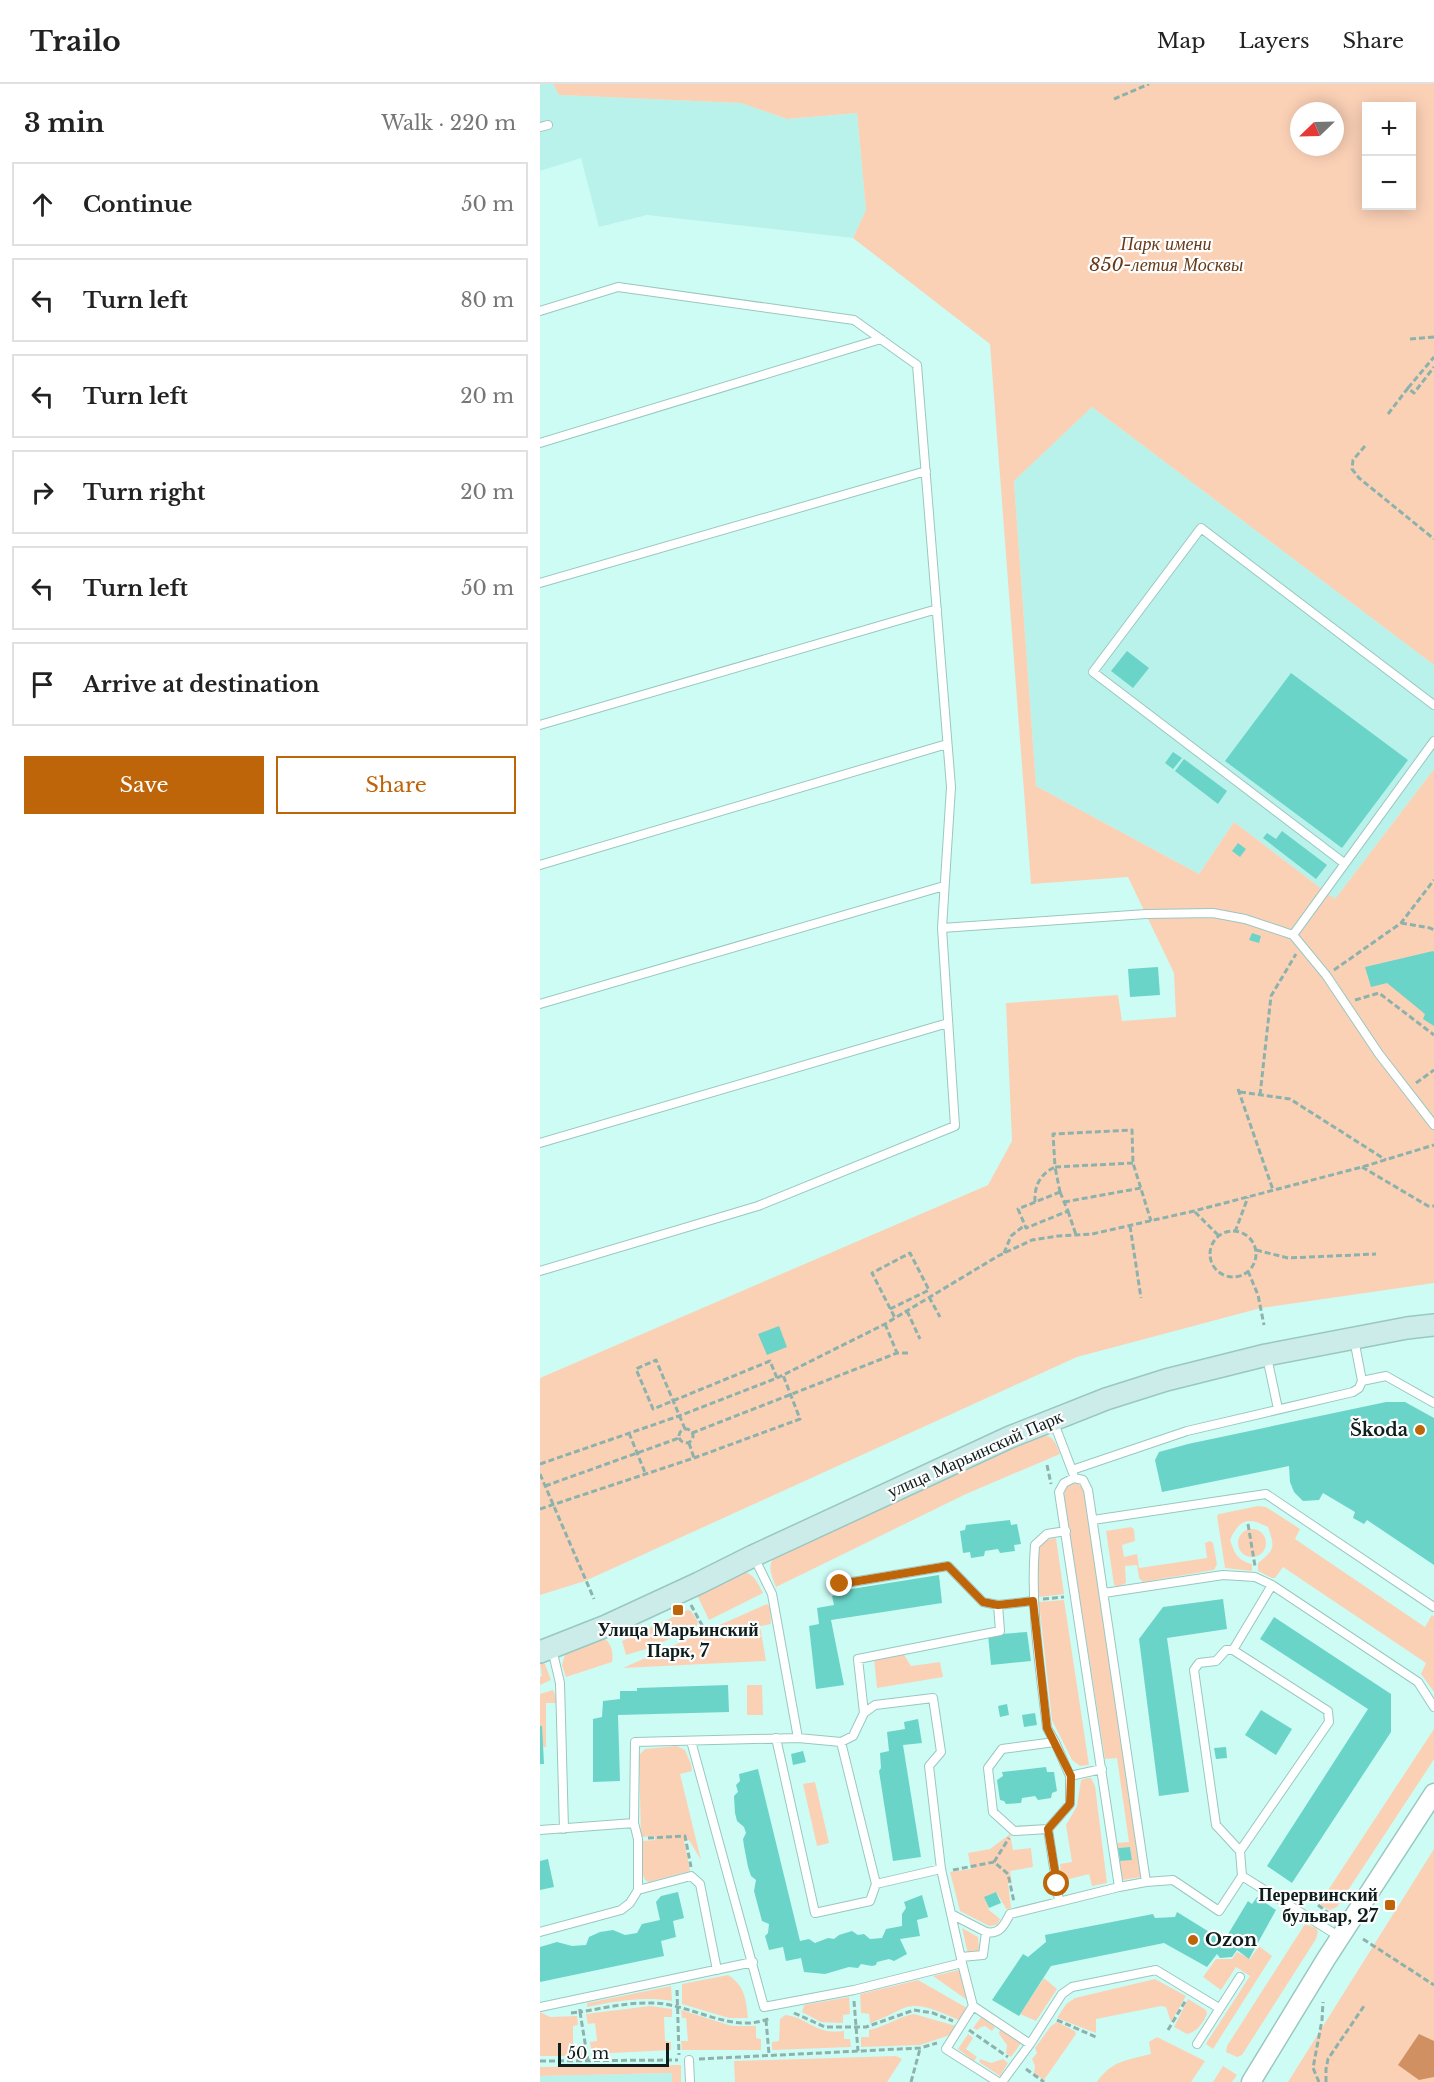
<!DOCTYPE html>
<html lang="en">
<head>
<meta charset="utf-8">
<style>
  :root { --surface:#fff; --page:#f6f6f6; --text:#222; --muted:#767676; --line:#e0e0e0; --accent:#be6409 }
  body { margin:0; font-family:"Libre Baskerville",serif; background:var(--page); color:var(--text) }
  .controls { position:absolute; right:18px; top:18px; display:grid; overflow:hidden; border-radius:0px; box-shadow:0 3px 15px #0003 }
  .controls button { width:54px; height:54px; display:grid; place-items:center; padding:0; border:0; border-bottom:2px solid var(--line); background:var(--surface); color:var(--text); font:30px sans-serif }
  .compass { position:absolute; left:750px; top:18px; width:54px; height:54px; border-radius:50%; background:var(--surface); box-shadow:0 3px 15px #0003; rotate:247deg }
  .scale { position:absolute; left:18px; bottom:15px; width:111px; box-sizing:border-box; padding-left:6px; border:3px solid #0d1e1c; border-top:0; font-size:16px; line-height:21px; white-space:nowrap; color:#0d1e1c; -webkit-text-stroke:4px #fefefe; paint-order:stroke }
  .stop { position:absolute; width:18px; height:18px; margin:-14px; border:4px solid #be6409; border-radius:50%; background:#fff }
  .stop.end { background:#be6409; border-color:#fff; box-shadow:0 2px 6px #0008 }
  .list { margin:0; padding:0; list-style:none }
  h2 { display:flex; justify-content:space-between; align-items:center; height:78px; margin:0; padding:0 24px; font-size:26px }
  h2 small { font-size:20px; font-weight:400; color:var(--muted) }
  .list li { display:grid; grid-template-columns:39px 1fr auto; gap:18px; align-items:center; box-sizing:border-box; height:84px; margin:0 12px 12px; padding:0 12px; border:2px solid var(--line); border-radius:0px }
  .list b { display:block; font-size:22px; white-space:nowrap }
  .list em { font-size:20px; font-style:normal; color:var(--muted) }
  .actions { display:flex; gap:12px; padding:18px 24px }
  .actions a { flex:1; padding:14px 0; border:2px solid var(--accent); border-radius:0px; text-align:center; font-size:21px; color:var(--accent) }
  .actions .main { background:var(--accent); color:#fff }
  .icon { flex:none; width:33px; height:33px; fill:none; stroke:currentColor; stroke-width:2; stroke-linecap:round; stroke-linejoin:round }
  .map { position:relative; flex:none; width:894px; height:1998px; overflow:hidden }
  header { display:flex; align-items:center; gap:36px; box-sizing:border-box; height:84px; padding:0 30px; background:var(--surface); border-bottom:2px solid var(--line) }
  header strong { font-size:28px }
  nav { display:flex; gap:33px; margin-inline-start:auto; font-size:21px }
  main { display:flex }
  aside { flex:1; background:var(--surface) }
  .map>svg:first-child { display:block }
  .built { fill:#b9f2ea }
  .green { fill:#fbd1b6; fill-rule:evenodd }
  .water { fill:#d19062 }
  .building { fill:#6ad4c8 }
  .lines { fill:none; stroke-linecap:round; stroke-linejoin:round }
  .service-casing { stroke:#9ac7c1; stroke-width:10 }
  .tertiary-casing { stroke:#9ac7c1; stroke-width:21 }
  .secondary-casing { stroke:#9ac7c1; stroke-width:24 }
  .path { stroke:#8db2ac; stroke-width:3; stroke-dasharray:6 3; stroke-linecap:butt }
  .service { stroke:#fff; stroke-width:8 }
  .tertiary { stroke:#fff; stroke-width:18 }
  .secondary { stroke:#cbece8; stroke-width:21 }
  .route { stroke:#be6409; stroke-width:8 }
  .poi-dot { fill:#be6409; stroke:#fefefe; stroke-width:2 }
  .labels { text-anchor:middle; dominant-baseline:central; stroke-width:4.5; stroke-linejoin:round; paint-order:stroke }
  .park-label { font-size:18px; font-style:italic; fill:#663a18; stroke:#fefefe }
  .poi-label { font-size:18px; font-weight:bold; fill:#0d1e1c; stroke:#fefefe; text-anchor:end }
  .street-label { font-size:18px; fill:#0d1e1c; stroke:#fefefe }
</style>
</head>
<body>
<header>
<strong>Trailo</strong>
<nav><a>Map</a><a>Layers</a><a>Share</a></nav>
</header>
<main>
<aside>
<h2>3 min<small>Walk · 220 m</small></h2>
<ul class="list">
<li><svg class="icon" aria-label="ahead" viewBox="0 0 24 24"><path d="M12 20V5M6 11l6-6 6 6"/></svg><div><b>Continue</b></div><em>50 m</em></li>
<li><svg class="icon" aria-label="left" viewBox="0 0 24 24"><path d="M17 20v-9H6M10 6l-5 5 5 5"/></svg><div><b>Turn left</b></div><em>80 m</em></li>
<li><svg class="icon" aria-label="left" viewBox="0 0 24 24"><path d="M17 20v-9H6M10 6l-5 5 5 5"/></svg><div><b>Turn left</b></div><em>20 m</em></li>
<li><svg class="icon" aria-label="right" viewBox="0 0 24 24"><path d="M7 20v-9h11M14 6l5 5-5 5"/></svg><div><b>Turn right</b></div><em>20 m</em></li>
<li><svg class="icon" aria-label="left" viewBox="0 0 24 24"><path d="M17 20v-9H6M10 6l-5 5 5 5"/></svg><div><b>Turn left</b></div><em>50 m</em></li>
<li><svg class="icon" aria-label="arrive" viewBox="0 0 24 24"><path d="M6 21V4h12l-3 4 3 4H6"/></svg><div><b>Arrive at destination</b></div></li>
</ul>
<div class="actions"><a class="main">Save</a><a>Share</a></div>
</aside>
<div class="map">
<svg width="894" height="1998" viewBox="0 0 894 1998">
  <rect width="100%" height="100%" fill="#cdfcf5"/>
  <path class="built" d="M0 0H13L19 11 201 19 247 35 317 29 326 126 313 154 107 131 59 143 41 74 0 87Z
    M552 323 894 581V685L795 815 694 738 659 790 496 702 474 396Z
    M132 1989V1998H0V1992Z"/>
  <path class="green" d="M13 0H894V581L552 323 474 397 496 702 659 790 694 738 795 815 894 685V1199L721 1224 537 1273 45 1497 0 1511V1294L448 1101 472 1057 466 919 578 911 582 937 636 933 634 889 588 793 491 800 450 260 313 154 326 126 317 29 247 35 201 19 19 11ZM826 22H872V122H826ZM759 27H795V63H759Z
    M501 1350C514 1352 516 1359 520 1370L426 1410 236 1503C231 1490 226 1480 237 1470Z
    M533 1399C542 1399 542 1404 545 1412L601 1793 582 1796 580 1780V1777L592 1775 590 1763 578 1764 577 1759 589 1758 577 1674 565 1675 524 1413 525 1405 528 1400Z
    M718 1422 726 1423 760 1445 755 1455 885 1543 892 1531 894 1533V1608L881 1590 886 1579 743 1483 735 1494H732L718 1487V1479C735 1465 735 1464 728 1443 708 1433 700 1434 690 1456 695 1470 697 1476 712 1480V1487L685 1484 677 1432 679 1430Z
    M591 1443 594 1445 595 1457 582 1461 584 1473 597 1470 599 1484 667 1474 665 1459 670 1457 673 1459 677 1480 674 1486 603 1498 599 1494 597 1481 585 1482 586 1499 578 1503 574 1501 566 1447Z
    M698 1459a14 14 0 1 1 28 0a14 14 0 1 1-28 0Z
    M516 1454 524 1510 499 1513C497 1499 494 1475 499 1463 502 1456 510 1455 516 1454Z
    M205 1488C215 1491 218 1500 223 1509L169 1536 157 1511Z
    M524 1516 549 1681 540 1682 532 1676 512 1636 499 1518Z
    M227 1520 230 1523 231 1540 220 1542 226 1577 83 1584Z
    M148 1526 151 1527 158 1538 156 1543 109 1564 86 1571 82 1557Z
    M63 1554C71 1557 74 1570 72 1578L26 1593 22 1581 25 1570Z
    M363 1569 371 1582 400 1578 403 1593 337 1604 334 1574Z
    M0 1579 5 1580 11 1596 0 1601V1593L2 1592Z
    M207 1601H222L223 1631H207Z
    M13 1606 19 1619H6V1663H0V1610Z
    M894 1645V1675L889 1683 797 1823 790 1826 781 1822V1817Z
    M137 1662 145 1666 151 1680 152 1687 140 1690 161 1776 149 1756H144L150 1787 109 1798 105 1796 103 1791 101 1757 115 1756V1752L101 1753 99 1671 105 1665Z
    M547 1694H551L555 1702 567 1799 552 1802 549 1790 521 1797 520 1780 532 1778 526 1741 537 1722 541 1696Z
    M275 1698 289 1759 277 1762 263 1700Z
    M470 1750 473 1766 491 1764 493 1783 470 1787 472 1800 468 1799 471 1824 467 1826 456 1808 445 1813 449 1826 460 1835 457 1841 449 1842 420 1827 410 1788 431 1785 428 1769 450 1765Z
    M894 1765V1998H748Z
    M765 1840 776 1844 778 1848 776 1855 702 1971 697 1973 686 1968 687 1962Z
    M422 1844 438 1853 439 1864 438 1868 428 1870Z
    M719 1862 732 1872 673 1965 666 1960 667 1958 710 1892 696 1883 681 1906 663 1893 676 1875H692L697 1868 710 1875Z
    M419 1886 427 1916 393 1892Z
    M188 1891C205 1902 206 1915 208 1934H189L142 1920V1900Z
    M504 1894 517 1905 496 1937 480 1930Z
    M615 1895 646 1912 631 1938 626 1923 621 1922 556 1935V1949L517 1934 526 1920 535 1914Z
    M378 1896 427 1924 419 1936C403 1930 382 1917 364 1924 352 1929 342 1935 330 1939L329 1930 321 1929 320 1910Z
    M131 1902 132 1917C103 1912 76 1917 47 1923V1919Z
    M309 1913 310 1930 303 1931V1939L281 1938 262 1928 264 1921Z
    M648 1915 666 1926 667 1930C663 1939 657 1948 647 1950L634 1943Z
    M110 1922 132 1925V1933H124L125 1957 131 1958V1966L52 1970 50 1958 57 1957 55 1939 48 1940 46 1930Z
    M141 1926 192 1942H216V1954L221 1955V1966H142L141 1957H148L146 1934H142Z
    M0 1928 10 1933 37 1932 38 1941 33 1942V1962H41L42 1972H0Z
    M374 1930 416 1942 410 1951 380 1961 321 1963V1953H329V1946C345 1943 359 1932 374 1930Z
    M245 1931C268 1933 274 1951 304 1947V1955H310L311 1963 232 1966V1958L239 1957 240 1935Z
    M441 1933 455 1943 452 1947 445 1942 441 1943 437 1946 433 1944Z
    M517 1938 535 1947 536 1950 504 1996 494 1989 495 1982 492 1975 497 1969 495 1964 511 1942Z
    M460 1945 481 1959 471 1973 466 1969 467 1961 459 1950Z
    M428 1950 433 1954 426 1965 437 1973 434 1977 418 1965Z
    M617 1953 665 1977 651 1998H557C571 1977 587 1976 611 1970L609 1958Z
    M356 1972 362 1975 347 1998H195L194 1977Z
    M440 1975 451 1979 463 1975 468 1979 460 1992 439 1978Z
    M141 1981V1998H132V1989L0 1992V1983Z
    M683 1982 697 1991 692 1998H673Z"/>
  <path class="water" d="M879 1950 894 1957V1993L879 1996 858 1981Z"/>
  <path class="building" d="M587 567 609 584 593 604 571 587Z
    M751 589 868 676 802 764 685 677Z
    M633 668 642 674 633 685 625 679Z
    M644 675 687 707 678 720 635 687Z
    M742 747 787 781 776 795 723 754 727 749 736 755Z
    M698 759 706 765 700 773 692 767Z
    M712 849 721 852 719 859 709 856Z
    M893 867 894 868V942L883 935 885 930 847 899 831 903 825 883Z
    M618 883 620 911 590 913 588 885Z
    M239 1242 247 1263 227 1271 218 1250Z
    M846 1318H865L894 1334V1481L827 1436 824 1440 813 1434 815 1428 783 1409 779 1416 763 1417 754 1408 750 1398 749 1382 622 1408 615 1376 619 1368 648 1360Z
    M470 1436 471 1441 477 1440 481 1460 474 1461 475 1467 460 1469 458 1465 445 1467 444 1472 431 1474 430 1468 423 1469 420 1447 425 1446 426 1441Z
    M399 1491 402 1519 291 1536 304 1601 276 1605 269 1542 279 1540 277 1524 294 1521 292 1512 306 1509 305 1506Z
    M683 1515 687 1545 627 1554 649 1708 619 1712 599 1555 623 1523Z
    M734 1533 851 1610V1648L752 1799 727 1782 828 1625 720 1555Z
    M487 1548 491 1577 451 1581 448 1551Z
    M188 1601 189 1628 78 1631 80 1697 53 1698V1635L62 1633 63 1617 80 1615V1607H97V1604Z
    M467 1620 469 1631 460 1633 458 1622Z
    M721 1626 752 1645 736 1671 705 1651Z
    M495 1629 497 1641 484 1643 482 1631Z
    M378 1635 382 1659 363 1661 381 1773 353 1777 339 1687 341 1684 340 1669 349 1667 347 1648 365 1645 364 1638Z
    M0 1642H2L4 1680H0Z
    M686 1663 687 1674 676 1675 674 1664Z
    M263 1667 266 1678 253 1681 251 1670Z
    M506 1683 507 1688H514L517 1707 512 1709 511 1714 498 1716 495 1712 482 1714 481 1719 466 1720 464 1717 460 1716 457 1696 463 1692 462 1688Z
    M218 1685 260 1857 269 1855 275 1859 288 1854 294 1855 299 1851 312 1847 318 1851 324 1850 330 1855 342 1854 346 1845 362 1842V1830L366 1824 364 1818 382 1811 388 1833 377 1836 380 1852 360 1855 367 1870 354 1877 349 1875 337 1878 336 1881 332 1882 321 1880 318 1884 309 1883 285 1890 264 1888 261 1874 246 1877 243 1863 229 1866 225 1852 228 1849 229 1840 222 1837 214 1807 216 1796 211 1792 208 1783 204 1762 203 1755 206 1749 204 1743 197 1737 195 1729 194 1712 198 1708 196 1701 200 1697 199 1690Z
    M590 1763 592 1776 580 1777 578 1764Z
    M8 1775 14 1803 0 1806V1777Z
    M138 1808 144 1834 133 1837 136 1853 121 1857 124 1872 0 1898V1863L17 1858 32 1862 46 1861 49 1853 60 1848 73 1846 85 1851 97 1849 102 1840 120 1836 116 1818 121 1812Z
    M456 1808 461 1819 449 1824 444 1813Z
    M717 1813 736 1826 709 1875 697 1866 692 1873 680 1874 677 1870 667 1883 624 1859 511 1882 479 1932 452 1916 483 1870 488 1873 506 1858 505 1851 613 1830 615 1834 635 1833 637 1828 684 1857 708 1817 712 1820Z"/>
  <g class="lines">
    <defs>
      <path id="service" d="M0 43 8 41
        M0 227 78 203 314 236 377 281 411 703 402 844 415 1042 218 1122 0 1187
        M0 359 341 255
        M0 499 386 387
        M0 641 397 525
        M804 779 553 588 661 444 894 621
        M0 781 407 660
        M402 844 606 830 673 829 705 835 753 851 786 891 839 970 894 1041
        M753 851 894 657
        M0 920 404 802
        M0 1059 408 939
        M727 1273 738 1325
        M822 1297 846 1292 894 1319
        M514 1339 533 1389
        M532 1386 647 1347 813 1308 819 1304 822 1297 814 1255
        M553 1436 726 1410 894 1523
        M214 1473 232 1510 258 1654
        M300 1500 408 1482 443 1518 458 1521 493 1517
        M564 1509 683 1491 715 1493 732 1501 878 1598 894 1623
        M12 1565 20 1599 24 1745
        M693 1566H686L676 1577 659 1579 654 1586 676 1741 700 1767
        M324 1629 318 1575 460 1547 458 1521
        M236 1654 275 1829 330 1817 336 1800
        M301 1658 336 1800 401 1785
        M515 1658 507 1644C500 1583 490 1522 495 1461L507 1450 526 1447
        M508 1745 474 1747 453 1728 448 1684 462 1665 515 1658 530 1692
        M0 1746 94 1739
        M702 1792 700 1767 789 1638 788 1627 693 1566 732 1501
        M579 1803 519 1408 524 1399 534 1394 543 1396 548 1406 606 1798
        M98 1806 151 1792 160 1800 177 1886
        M519 1817 508 1745 530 1720V1692L562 1685
        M413 1831 446 1848
        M0 1848 81 1826 90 1819 98 1806V1755L94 1739 95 1658 258 1654 301 1658 313 1652 324 1629 335 1621 393 1614 401 1668 389 1682 401 1785 422 1879 314 1906 224 1923 151 1657
        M421 1873 443 1871 446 1848C460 1851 464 1841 470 1830L579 1803 606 1798 633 1796 679 1827 702 1792 800 1853
        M422 1879 433 1922 490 1960
        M433 1922 406 1965 458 1998
        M0 1923 213 1878
        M657 1960 700 1893
        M149 1976 150 1998
        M462 1998 490 1960 522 1910 532 1903 616 1886 679 1924"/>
      <path id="tertiary" d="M711 1998 786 1875 894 1709"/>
      <path id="secondary" d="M0 1568 66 1542 159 1499 213 1472 470 1353 566 1315 626 1296 726 1271 867 1244 894 1241"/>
    </defs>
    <use href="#service" class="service-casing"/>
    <use href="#tertiary" class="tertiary-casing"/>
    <use href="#secondary" class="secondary-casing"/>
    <path class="path" d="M574 15 609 0
      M870 255 894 253
      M868 304 894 273
      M848 330 868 304 874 309 894 283
      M825 362 813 376 812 385 819 394 894 455
      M861 839 890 844 894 846
      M794 886 861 839 894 796
      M815 916 839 909 894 951
      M876 999 894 986
      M698 1005 733 1106
      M700 1008 750 1015 846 1076
      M720 1011 731 912 756 870
      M593 1079 515 1083 513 1050 592 1046 593 1079 611 1137
      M822 1083 888 1122H894
      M520 1108 528 1127 486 1144 478 1125Z
      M495 1118C494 1102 500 1090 515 1083L520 1108
      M524 1118 601 1104
      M528 1127 536 1151
      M655 1128 679 1152
      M590 1142 601 1214
      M670 1170a23 23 0 1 1 46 0a23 23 0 1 1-46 0Z
      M695 1148 708 1113
      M716 1166 748 1174 836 1170
      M464 1169 471 1152 485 1141
      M708 1187 718 1211 724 1241
      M389 1213 400 1233
      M350 1225 389 1206 370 1169 332 1189 355 1234
      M367 1227 380 1255
      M345 1240 357 1269
      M145 1345 116 1276 96 1285 113 1325 230 1277 237 1294
      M139 1352a7 7 0 1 1 14 0a7 7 0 1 1-14 0Z
      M89 1349 106 1391
      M152 1349 357 1269H370
      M149 1359 154 1374
      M0 1380 139 1332 237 1294 345 1240 458 1172 492 1156 518 1152 552 1150 654 1127 822 1083 894 1061
      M507 1381 511 1400
      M0 1390 54 1515
      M5 1402 139 1354
      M0 1425 154 1374 260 1335 243 1291
      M708 1440 715 1482
      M503 1515 524 1513
      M151 1521 163 1543
      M108 1754 145 1752 151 1783
      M454 1778 469 1754
      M413 1786 454 1778 468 1790 474 1818
      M778 1821 791 1831
      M823 1855 894 1901
      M137 1906 139 1971
      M314 1917 318 1967
      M40 1925V1928C64 1924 89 1918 114 1919 151 1920 194 1951 230 1934
      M31 1929 40 1928 48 1977
      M254 1929 285 1943H326L374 1926 393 1929 413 1937
      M226 1936 229 1970
      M517 1936 556 1953
      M429 1946 468 1973
      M628 1946 646 1916
      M159 1975 380 1964 397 1959
      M0 1977 138 1976
      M486 1985 504 1998
      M371 1998 380 1965
      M779 1998 773 1984 782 1936 783 1918
      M786 1998V1985L788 1975 824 1922"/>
    <use href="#service" class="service"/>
    <use href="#tertiary" class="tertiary"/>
    <use href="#secondary" class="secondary"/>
  </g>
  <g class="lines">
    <path class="route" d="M300 1500 408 1482 443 1518 458 1521 493 1517 507 1644 531 1692 530 1720 508 1745 517 1800"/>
  </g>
  <g class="poi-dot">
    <circle cx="880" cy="1346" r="6"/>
    <rect x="132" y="1520" width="12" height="12" rx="3"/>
    <rect x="844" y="1815" width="12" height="12" rx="3"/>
    <circle cx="653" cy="1856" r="6"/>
  </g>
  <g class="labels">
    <g class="park-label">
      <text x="626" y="160">Парк имени<tspan x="626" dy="21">850-летия Москвы</tspan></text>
    </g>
    <g class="poi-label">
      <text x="868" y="1346">Škoda</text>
      <text x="138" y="1546" text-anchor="middle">Улица Марьинский<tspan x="138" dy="21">Парк, 7</tspan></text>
      <text x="838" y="1811">Перервинский<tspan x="838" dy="21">бульвар, 27</tspan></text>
      <text x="665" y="1856" text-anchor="start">Ozon</text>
    </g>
    <g class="street-label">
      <text transform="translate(435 1370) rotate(-24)">улица Марьинский Парк</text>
    </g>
  </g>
</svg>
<div class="controls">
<button>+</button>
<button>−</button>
</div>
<svg class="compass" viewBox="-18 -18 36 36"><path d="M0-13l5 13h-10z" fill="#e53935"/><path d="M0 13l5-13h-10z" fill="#767676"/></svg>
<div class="scale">50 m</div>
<div class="stop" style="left:517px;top:1800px"></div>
<div class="stop end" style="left:300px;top:1500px"></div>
</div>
</main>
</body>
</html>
